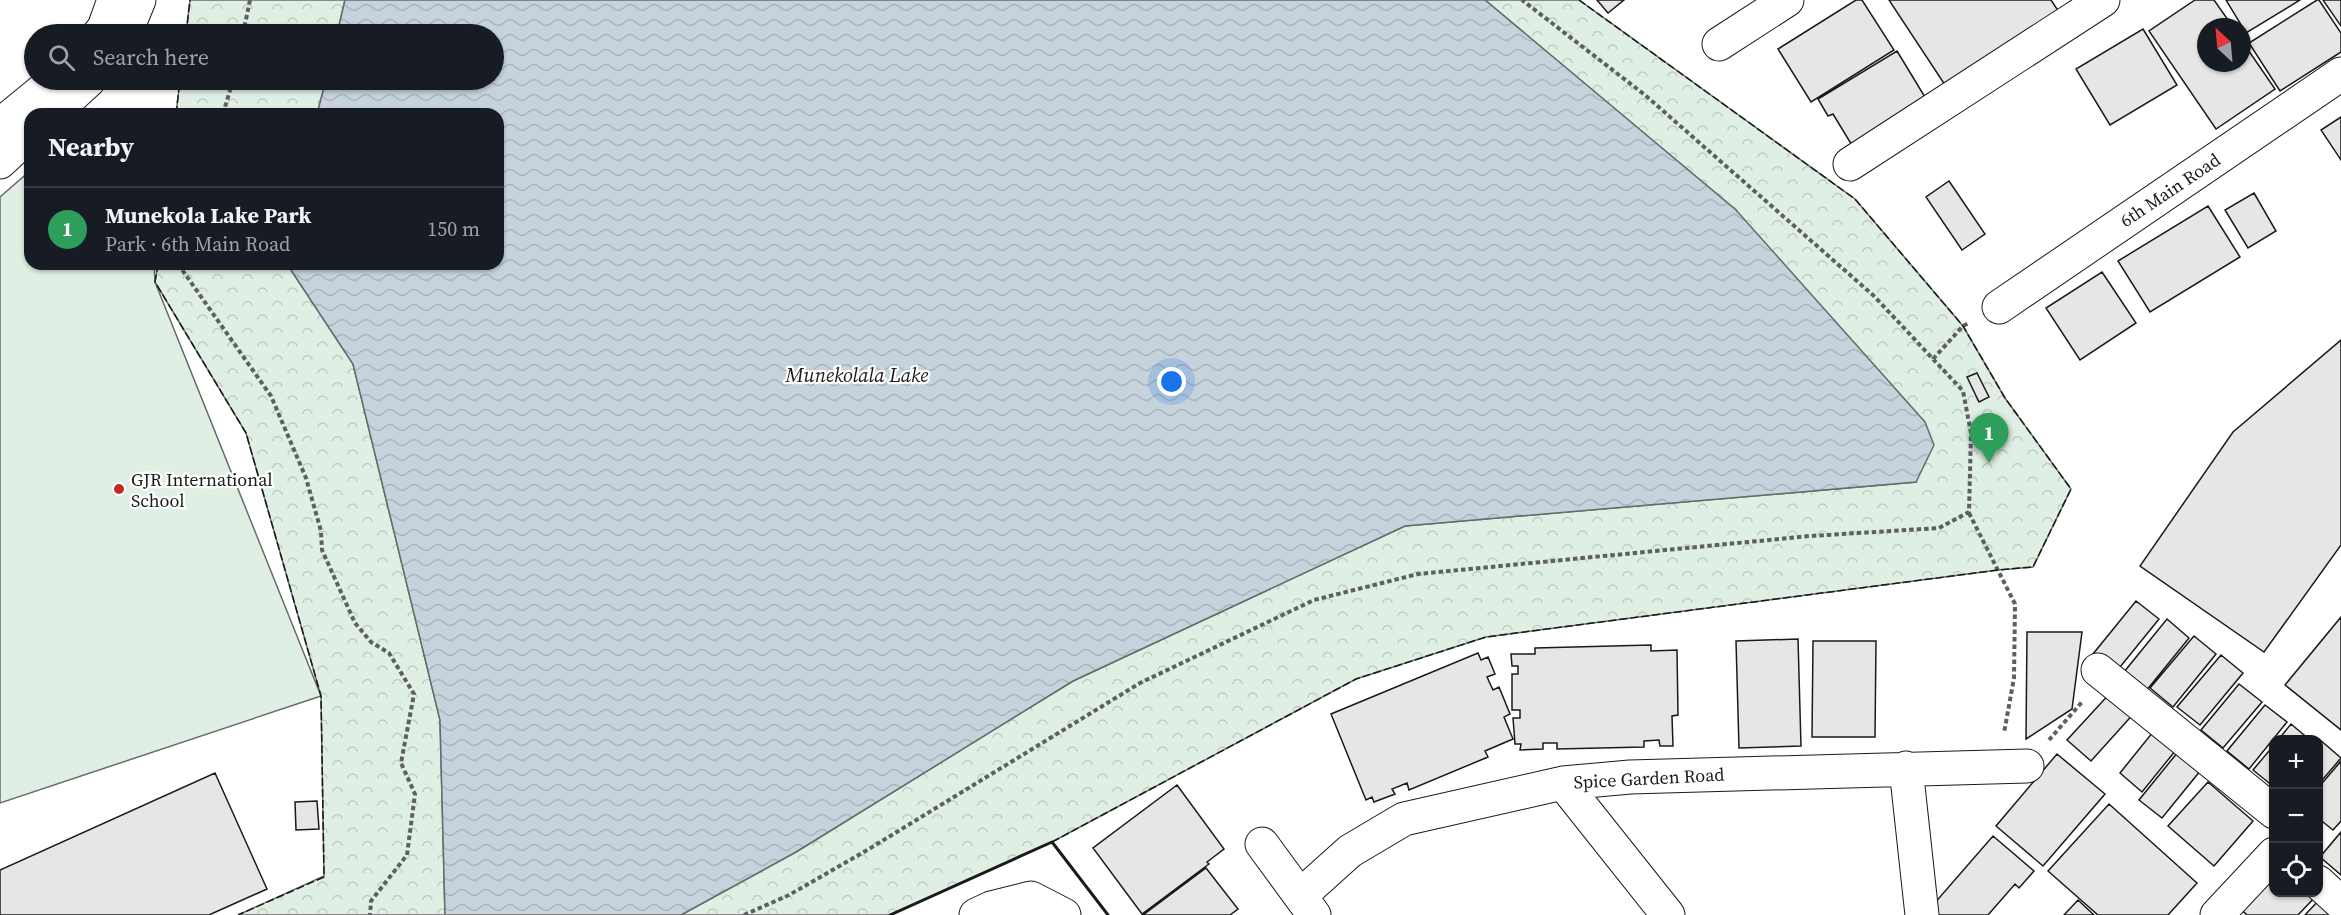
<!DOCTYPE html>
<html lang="en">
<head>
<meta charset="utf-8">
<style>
  :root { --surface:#171b24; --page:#20242c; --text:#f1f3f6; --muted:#9ea1a6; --line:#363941; --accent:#b45309 }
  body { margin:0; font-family:"Source Serif 4",serif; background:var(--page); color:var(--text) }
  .controls { position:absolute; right:18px; bottom:18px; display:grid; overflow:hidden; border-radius:12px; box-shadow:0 2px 4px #0004 }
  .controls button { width:54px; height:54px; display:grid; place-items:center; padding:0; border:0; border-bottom:2px solid var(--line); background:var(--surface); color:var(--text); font:30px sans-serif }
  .compass { position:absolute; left:2197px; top:18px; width:54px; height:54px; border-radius:50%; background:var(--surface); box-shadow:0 2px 4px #0004; rotate:334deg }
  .you { position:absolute; left:1172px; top:382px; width:21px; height:21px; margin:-15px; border:4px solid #fff; border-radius:50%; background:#1a73e8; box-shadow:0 0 0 9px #1a73e833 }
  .badge { display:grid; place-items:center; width:39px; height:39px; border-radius:50%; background:var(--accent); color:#fff; font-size:20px; font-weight:700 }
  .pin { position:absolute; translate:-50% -50px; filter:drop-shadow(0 2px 3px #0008) }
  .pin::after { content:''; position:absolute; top:32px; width:21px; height:18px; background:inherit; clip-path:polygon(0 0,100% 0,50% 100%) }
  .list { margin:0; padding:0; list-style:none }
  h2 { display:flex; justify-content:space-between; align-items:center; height:78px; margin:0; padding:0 24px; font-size:26px }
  h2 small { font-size:20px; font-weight:400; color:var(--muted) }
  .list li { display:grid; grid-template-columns:39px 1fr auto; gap:18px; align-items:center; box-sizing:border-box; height:84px; padding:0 24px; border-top:2px solid var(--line) }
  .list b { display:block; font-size:22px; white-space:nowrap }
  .list p { margin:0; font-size:20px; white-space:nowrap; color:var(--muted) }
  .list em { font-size:20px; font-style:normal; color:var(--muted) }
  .icon { flex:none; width:33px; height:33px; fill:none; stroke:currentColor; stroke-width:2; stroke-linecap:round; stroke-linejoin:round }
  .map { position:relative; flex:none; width:2341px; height:915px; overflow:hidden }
  .search { position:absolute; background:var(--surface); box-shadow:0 2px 4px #0004; left:24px; top:24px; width:480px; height:66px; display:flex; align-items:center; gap:15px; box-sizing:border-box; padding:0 21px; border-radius:33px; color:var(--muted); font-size:22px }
  .panel { position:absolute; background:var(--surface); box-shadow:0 2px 4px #0004; left:24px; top:108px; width:480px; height:162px; border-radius:18px }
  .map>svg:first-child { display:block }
  .grass { fill:#e0efe3; stroke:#6a6a6a; stroke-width:1.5 }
  .park { fill:url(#park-crowns); stroke:#6a6a6a; stroke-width:1.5 }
  .water { fill:url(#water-waves); stroke:#6a6a6a; stroke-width:1.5 }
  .building { fill:#e6e6e6; stroke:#1a1a1a; stroke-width:1.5 }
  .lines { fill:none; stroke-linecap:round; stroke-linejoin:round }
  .minor-casing { stroke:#1a1a1a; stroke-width:35 }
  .path { stroke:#5f5f5f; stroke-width:4; stroke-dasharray:4.5 3; stroke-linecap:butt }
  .minor { stroke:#fff; stroke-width:33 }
  .fence { stroke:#1a1a1a; stroke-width:1.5; stroke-dasharray:8 3; stroke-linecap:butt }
  .wall { stroke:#1a1a1a; stroke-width:3 }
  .poi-dot { fill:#c62828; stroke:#fff; stroke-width:2 }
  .labels { text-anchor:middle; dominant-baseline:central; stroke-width:4.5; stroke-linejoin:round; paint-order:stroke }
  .street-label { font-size:18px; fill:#1a1a1a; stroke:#fff }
  .poi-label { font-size:18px; fill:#1a1a1a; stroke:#fff; text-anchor:start }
  .water-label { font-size:20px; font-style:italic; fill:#1a1a1a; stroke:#fff }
</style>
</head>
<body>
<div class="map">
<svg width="2341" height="915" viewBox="0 0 2341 915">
  <defs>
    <pattern id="park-crowns" width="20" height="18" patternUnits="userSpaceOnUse" patternTransform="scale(1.5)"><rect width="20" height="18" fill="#e0efe3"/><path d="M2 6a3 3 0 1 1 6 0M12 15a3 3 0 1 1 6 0" fill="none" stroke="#c0ccc2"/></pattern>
    <pattern id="water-waves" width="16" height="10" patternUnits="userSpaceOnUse" patternTransform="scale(1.5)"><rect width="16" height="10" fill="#c6d2dc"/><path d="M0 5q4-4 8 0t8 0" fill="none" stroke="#aab4bc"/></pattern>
  </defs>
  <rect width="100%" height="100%" fill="#fff"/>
  <path class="grass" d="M30 171V264H154L155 282 321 696 0 803V197Z"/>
  <path class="park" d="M190 0H345L337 34H186Z
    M1485 0H1579L1855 199 1963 326 2005 398 2071 489 2033 567 1998 570 1486 637 1356 679 1052 842 890 915H681L796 852 1073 681 1405 526 1916 482 1736 210Z
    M180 80H326L317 114H176Z
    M158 264H292L291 270 353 364 440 720 445 915H238L324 876 321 696 246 433 155 282Z"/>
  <path class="water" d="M345 0H1485L1736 210 1925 422 1934 445 1916 482 1405 526 1073 681 796 852 681 915H445L440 720 353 364 291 270 292 264H498V114H317L326 80H494V34H337Z"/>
  <path class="building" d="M1597 0H1624L1608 13Z
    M1856 0H1862L1894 50 1811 102 1778 49Z
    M1889 0H2051L2059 12 1945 85Z
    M2195 0H2214L2233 27H2206V63H2242V41L2275 89 2216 129 2149 31Z
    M2226 0H2300L2246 33Z
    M2317 0H2319L2341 33V52L2280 91 2249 43Z
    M2323 0H2341V26Z
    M2143 29 2177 85 2110 125 2076 69Z
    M1897 51 1928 102 1853 147 1833 114 1828 116 1818 99Z
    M2341 117V160L2321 130Z
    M1949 181 1985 234 1962 250 1926 197Z
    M2254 193 2276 231 2248 248 2225 210Z
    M2208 206 2240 257 2150 312 2118 261Z
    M2102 272 2136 323 2080 360 2046 308Z
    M2341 340V545L2264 652 2140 566 2233 432Z
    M1977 373 1989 397 1979 402 1967 377Z
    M2136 601 2159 619 2116 672 2093 654Z
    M2341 617V730L2285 685Z
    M2167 619 2189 638 2146 691 2124 672Z
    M2027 632H2082L2072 709 2026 739Z
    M2194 636 2216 654 2173 707 2150 688Z
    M1798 639 1801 746 1739 748 1736 641Z
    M1813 641H1876L1875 737H1812Z
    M1651 645V651L1677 650 1678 715 1672 716 1673 746H1660L1659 740 1644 741V747L1557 749V743H1543V749L1520 750 1521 744H1515L1513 718H1520V710H1512V674H1518V666H1512L1511 654H1535V648Z
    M1478 653 1481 660 1488 657 1495 674 1487 677 1493 690 1499 687 1510 714 1504 717 1513 739 1485 751 1488 757 1409 790 1407 783 1392 789 1395 794 1374 802 1372 797 1366 800 1331 714Z
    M2221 655 2243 673 2200 725 2177 707Z
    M2239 684 2262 702 2223 748 2201 730Z
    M2113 690 2136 711 2091 761 2067 740Z
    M2265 705 2287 722 2249 769 2227 751Z
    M2291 724 2310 740H2278Z
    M2157 727 2180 745 2142 792 2120 773Z
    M2319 739 2341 758 2318 785V740Z
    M2274 745V787L2253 770Z
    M2182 747 2205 765 2162 818 2139 800Z
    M2057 754 2105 794 2043 866 1996 826Z
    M2341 761V821L2333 830 2318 818V788Z
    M215 773 267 889 209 915H0V870Z
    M2208 782 2253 821 2214 866 2168 826Z
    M1177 785 1224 849 1207 862 1209 864 1142 914 1093 848Z
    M317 801 319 829 296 830 295 802Z
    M2109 804 2197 883 2168 915H2098L2048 871Z
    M2341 832V875L2320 857Z
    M1993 836 2034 871 2019 888 2015 884 1988 915H1929L1926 913Z
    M1206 868 1238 909 1230 915H1143Z
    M2274 878V892H2311L2316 896 2298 915H2247L2242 910Z
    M2078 900 2094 915H2064Z
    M2319 900 2335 915H2305Z"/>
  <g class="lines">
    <defs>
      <path id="minor" d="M99 34 104 28 114 0
        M125 34 139 0
        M1719 44 1787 0
        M52 114 89 80
        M0 125 55 80
        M0 162 30 134
        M1850 164 2103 0
        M1999 307 2341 74
        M2098 670 2274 812
        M1906 768 1922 915
        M1563 783 1668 915
        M1262 844 1314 915
        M2318 882 2341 903
        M1300 896 1350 851 1404 819 1563 783 1630 777 2027 766
        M976 915 991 908 1031 898 1064 915
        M2217 915 2274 854"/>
    </defs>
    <use href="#minor" class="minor-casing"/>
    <path class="path" d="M243 34 250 0
      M223 114 233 80
      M178 264 271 396 306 478 321 531 322 550 355 623 371 642 389 653 414 694 401 763 415 794 407 855 371 901 370 915
      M1933 359 1963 326 1969 323
      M1969 513 2015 604 2014 678 2004 733
      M2049 740 2082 702
      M744 915 789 895 869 849 1140 683 1314 600 1418 574 1810 536 1939 528 1969 512 1971 433 1963 391 1874 296 1645 95 1522 0"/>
    <use href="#minor" class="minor"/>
    <path class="fence" d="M186 34 190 0
      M176 114 180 80
      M158 264 155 282 246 433 321 696 324 877 238 915
      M1052 842 1356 679 1486 637 1998 570 2033 567 2071 489 2005 398 1963 326 1855 199 1579 0"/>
    <path class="wall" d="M890 915 1052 842 1108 915"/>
  </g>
  <circle class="poi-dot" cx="119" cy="489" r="6"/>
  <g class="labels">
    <g class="street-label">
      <text transform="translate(2170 190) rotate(-34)">6th Main Road</text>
      <text transform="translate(1649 778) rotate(-3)">Spice Garden Road</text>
    </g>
    <g class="poi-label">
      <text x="131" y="479">GJR International<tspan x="131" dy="21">School</tspan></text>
    </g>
    <g class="water-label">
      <text x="857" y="375">Munekolala Lake</text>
    </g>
  </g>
</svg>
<div class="controls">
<button>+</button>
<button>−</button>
<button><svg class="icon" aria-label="locate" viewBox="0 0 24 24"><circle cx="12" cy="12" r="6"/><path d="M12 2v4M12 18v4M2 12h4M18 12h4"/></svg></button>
</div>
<svg class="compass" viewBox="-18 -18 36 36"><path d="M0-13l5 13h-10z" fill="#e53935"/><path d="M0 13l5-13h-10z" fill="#9ea1a6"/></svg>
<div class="you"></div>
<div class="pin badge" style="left:1989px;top:463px;background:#2e9e5b">1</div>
<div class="search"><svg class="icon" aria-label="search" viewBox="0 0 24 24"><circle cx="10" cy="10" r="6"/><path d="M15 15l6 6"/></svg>Search here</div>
<section class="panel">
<h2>Nearby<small></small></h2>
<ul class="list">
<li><span class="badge" style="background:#2e9e5b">1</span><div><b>Munekola Lake Park</b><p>Park · 6th Main Road</p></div><em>150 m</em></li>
</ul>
</section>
</div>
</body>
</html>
